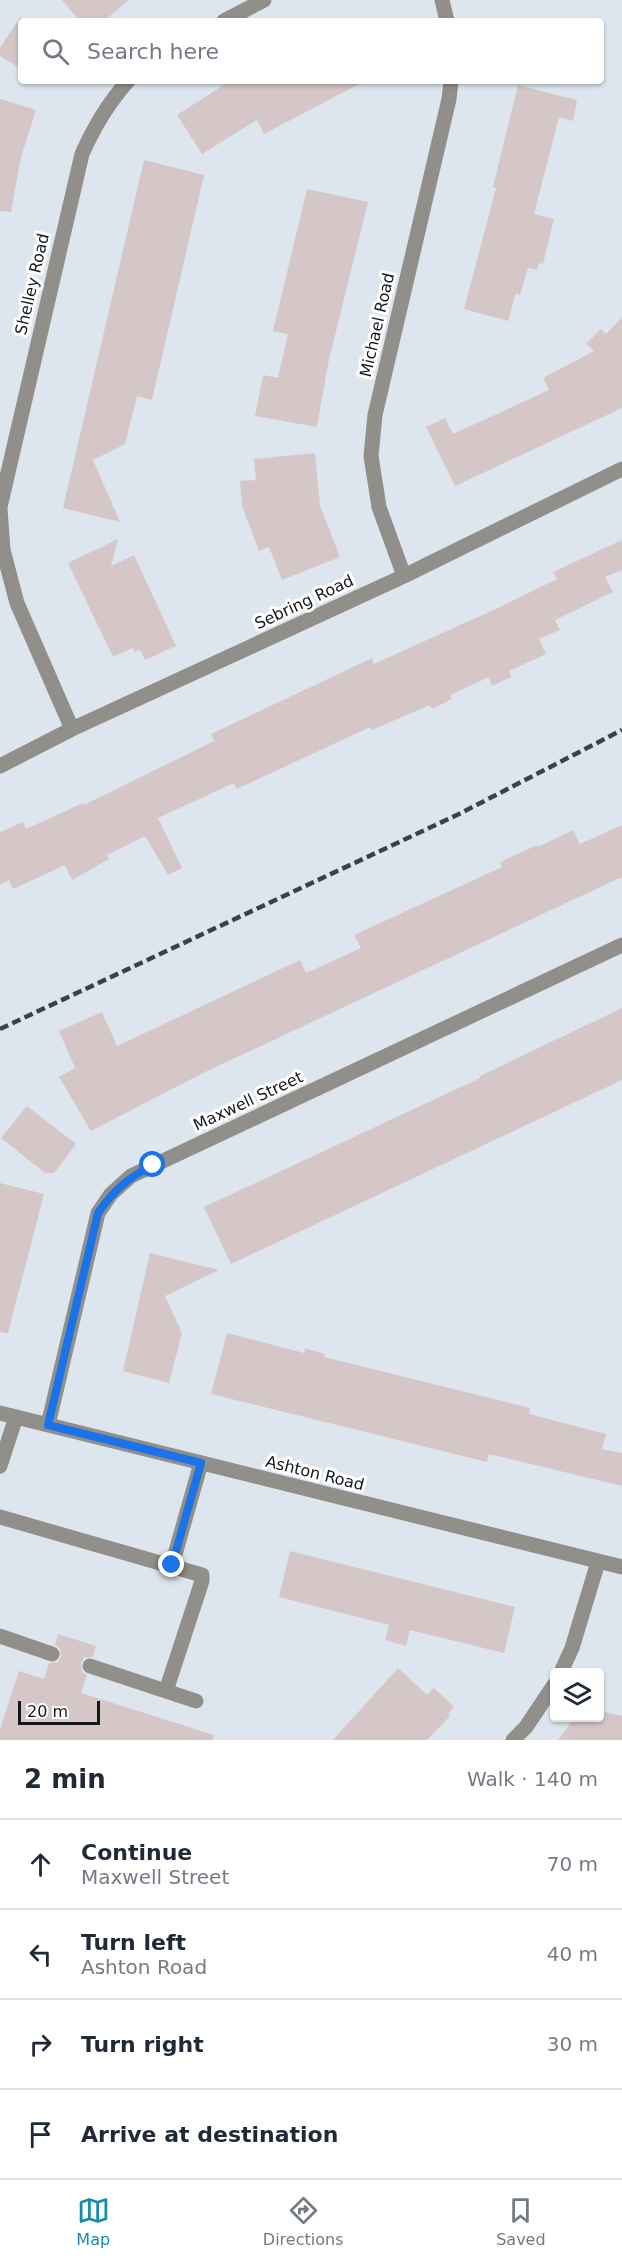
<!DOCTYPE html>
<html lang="en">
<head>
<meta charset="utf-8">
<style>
  :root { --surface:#fff; --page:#f6f6f7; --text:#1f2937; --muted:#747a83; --line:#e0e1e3; --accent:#178baf }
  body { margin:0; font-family:"DejaVu Sans",sans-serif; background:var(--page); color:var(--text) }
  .controls { position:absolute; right:18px; bottom:18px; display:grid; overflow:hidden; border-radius:6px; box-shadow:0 2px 4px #0004 }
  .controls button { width:54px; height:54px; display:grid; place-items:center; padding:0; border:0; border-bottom:2px solid var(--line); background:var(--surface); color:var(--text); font:30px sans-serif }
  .scale { position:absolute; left:18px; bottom:15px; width:82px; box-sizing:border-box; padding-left:6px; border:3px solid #15181b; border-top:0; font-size:16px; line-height:21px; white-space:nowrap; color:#15181b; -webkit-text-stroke:4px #fff; paint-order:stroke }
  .stop { position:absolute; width:18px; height:18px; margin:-14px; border:4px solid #1a73e8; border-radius:50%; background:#fff }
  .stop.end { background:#1a73e8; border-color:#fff; box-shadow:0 2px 6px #0008 }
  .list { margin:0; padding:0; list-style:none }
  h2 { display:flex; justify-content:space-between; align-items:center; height:78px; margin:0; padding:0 24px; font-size:26px }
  h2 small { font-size:20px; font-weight:400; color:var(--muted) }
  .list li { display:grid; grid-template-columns:39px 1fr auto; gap:18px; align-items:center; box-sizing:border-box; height:90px; padding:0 24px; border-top:2px solid var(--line) }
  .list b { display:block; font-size:22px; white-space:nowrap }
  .list p { margin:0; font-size:20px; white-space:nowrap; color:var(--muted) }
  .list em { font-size:20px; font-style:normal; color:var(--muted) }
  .icon { flex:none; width:33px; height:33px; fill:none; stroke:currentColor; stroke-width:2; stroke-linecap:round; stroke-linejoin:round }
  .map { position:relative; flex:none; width:622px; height:1740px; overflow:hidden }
  .search { position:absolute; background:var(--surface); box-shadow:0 2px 4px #0004; left:18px; right:18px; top:18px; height:66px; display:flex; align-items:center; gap:15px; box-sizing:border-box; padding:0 21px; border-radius:6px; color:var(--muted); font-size:22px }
  .sheet { height:438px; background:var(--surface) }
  nav { display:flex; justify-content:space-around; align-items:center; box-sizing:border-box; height:84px; border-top:2px solid var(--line); background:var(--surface); font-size:16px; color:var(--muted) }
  nav a { display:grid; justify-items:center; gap:3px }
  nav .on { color:var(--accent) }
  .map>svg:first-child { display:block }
  .building { fill:#d5c7c7 }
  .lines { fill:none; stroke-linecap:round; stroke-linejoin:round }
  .service { stroke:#908f8a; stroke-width:15 }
  .minor { stroke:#908f8a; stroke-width:15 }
  .rail { stroke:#3c4145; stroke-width:4.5; stroke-dasharray:9 4.5; stroke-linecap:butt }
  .route { stroke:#1a73e8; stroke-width:8 }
  .labels { text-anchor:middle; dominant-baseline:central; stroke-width:6; stroke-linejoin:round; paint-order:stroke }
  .street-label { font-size:16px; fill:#15181b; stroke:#fff }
</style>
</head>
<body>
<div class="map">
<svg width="622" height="1740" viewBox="0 0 622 1740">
  <rect width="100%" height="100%" fill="#dde6ee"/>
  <path class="building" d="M62 0H129L104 21H80Z
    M21 16V69L0 56V48Z
    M230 81H365L264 134 257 120 202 154 177 115Z
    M518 85 577 100 573 121 559 117 534 214 554 219 543 264 539 263 537 270 528 268 520 295 516 293 508 321 464 309 496 188 493 187Z
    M0 99 36 110 21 157 11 212 0 211Z
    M144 160 204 175 152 400 137 396 125 444 93 460 120 522 63 508Z
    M307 189 368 202 328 364 317 427 255 416 263 375 278 378 288 334 273 331Z
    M622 317V408L455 486 426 427 445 418 453 434 549 390 543 378 594 351 586 344 601 329 606 334Z
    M315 453 320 506 340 557 282 580 269 547 259 551 242 506 240 481 256 480 254 459Z
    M118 539 111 566 134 555 176 646 145 660 140 650 135 652 133 648 113 657 68 563Z
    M622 540V570L605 577 613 592 555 620 560 630 539 639 546 654 509 671 511 677 492 686 489 677 450 695 452 699 432 709 430 705 372 730 370 727 237 789 234 783 158 818 182 868 168 875 145 836 107 855 109 859 72 880 65 865 13 889 9 880 0 885V832L23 822 26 829 83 803 84 805 214 741 211 734 372 658 374 664 500 607 557 579 553 572Z
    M622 825V877L203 1073 91 1131 59 1077 75 1068 59 1031 102 1012 117 1046 300 960 306 973 361 948 354 935 502 867 500 862 537 845 538 847 573 830 580 844Z
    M622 1008V1080L231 1264 204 1207 480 1078V1076Z
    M27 1106 76 1144 54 1173H45L1 1138Z
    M0 1183 44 1194 8 1333 0 1332Z
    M150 1253 219 1270 165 1296 182 1333 169 1383 123 1371Z
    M227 1333 304 1353 305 1348 325 1354 324 1357 530 1408 529 1414 606 1434 602 1449 622 1453V1486L489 1454 487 1462 211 1394Z
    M290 1551 515 1607 504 1653 410 1630 406 1646 385 1640 389 1625 279 1597Z
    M58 1634 96 1646 93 1657 84 1658 81 1664 82 1672 87 1675 81 1693 214 1735 213 1740H0V1729L19 1671 44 1679 49 1663 58 1662 61 1657 60 1648 55 1645Z
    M398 1668 427 1695 434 1688 454 1707 448 1714 450 1716 427 1740H333Z
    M600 1711 622 1716V1740H558L574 1718H600Z"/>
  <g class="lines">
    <path class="service" d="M0 1466 16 1417
      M0 1517 202 1575V1581L166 1691
      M172 1565 201 1463
      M0 1636 52 1654
      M90 1666 196 1701"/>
    <path class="minor" d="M442 0 447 21
      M224 21 264 0
      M0 507 82 154C94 127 108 103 128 81
      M0 509 3 550 17 603 72 729
      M404 576 379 507 371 456 375 415 449 99 451 81
      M0 766 72 729 404 576 622 469
      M0 1413 622 1567
      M48 1425 98 1213 111 1194 131 1176 622 945
      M561 1672 572 1648 598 1562
      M513 1740 526 1727 554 1685"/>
    <path class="rail" d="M0 1029 459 814 622 730"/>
  </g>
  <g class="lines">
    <path class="route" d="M153 1165C129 1177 113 1191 98 1213L48 1425 201 1463 172 1565"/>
  </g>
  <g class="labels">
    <g class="street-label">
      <text transform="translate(32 284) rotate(-77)">Shelley Road</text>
      <text transform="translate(377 325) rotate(-77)">Michael Road</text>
      <text transform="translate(304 602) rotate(-25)">Sebring Road</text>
      <text transform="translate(248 1101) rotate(-25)">Maxwell Street</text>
      <text transform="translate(315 1473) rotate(14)">Ashton Road</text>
    </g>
  </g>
</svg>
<div class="controls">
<button><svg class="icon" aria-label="layers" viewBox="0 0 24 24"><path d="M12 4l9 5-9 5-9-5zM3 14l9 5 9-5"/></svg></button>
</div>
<div class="scale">20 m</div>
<div class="stop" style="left:153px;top:1165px"></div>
<div class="stop end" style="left:172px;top:1565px"></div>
<div class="search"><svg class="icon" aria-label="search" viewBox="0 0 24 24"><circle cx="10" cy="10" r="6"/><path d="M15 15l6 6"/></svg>Search here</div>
</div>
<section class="sheet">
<h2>2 min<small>Walk · 140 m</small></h2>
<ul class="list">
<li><svg class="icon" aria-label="ahead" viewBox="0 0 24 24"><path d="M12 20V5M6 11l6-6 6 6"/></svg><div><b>Continue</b><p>Maxwell Street</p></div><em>70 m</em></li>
<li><svg class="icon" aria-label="left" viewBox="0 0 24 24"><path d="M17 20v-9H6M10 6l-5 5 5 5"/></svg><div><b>Turn left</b><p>Ashton Road</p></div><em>40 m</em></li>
<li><svg class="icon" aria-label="right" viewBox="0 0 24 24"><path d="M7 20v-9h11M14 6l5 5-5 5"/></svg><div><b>Turn right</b></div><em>30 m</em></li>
<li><svg class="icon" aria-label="arrive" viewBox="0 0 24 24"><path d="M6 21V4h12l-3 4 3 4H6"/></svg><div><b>Arrive at destination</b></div></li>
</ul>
</section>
<nav>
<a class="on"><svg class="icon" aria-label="map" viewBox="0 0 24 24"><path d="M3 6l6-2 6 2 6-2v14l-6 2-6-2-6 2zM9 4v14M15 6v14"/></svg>Map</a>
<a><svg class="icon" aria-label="directions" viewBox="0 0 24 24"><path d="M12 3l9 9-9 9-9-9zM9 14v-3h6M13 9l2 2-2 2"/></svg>Directions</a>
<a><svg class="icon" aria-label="saved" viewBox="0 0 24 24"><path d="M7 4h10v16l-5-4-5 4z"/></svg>Saved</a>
</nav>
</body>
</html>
